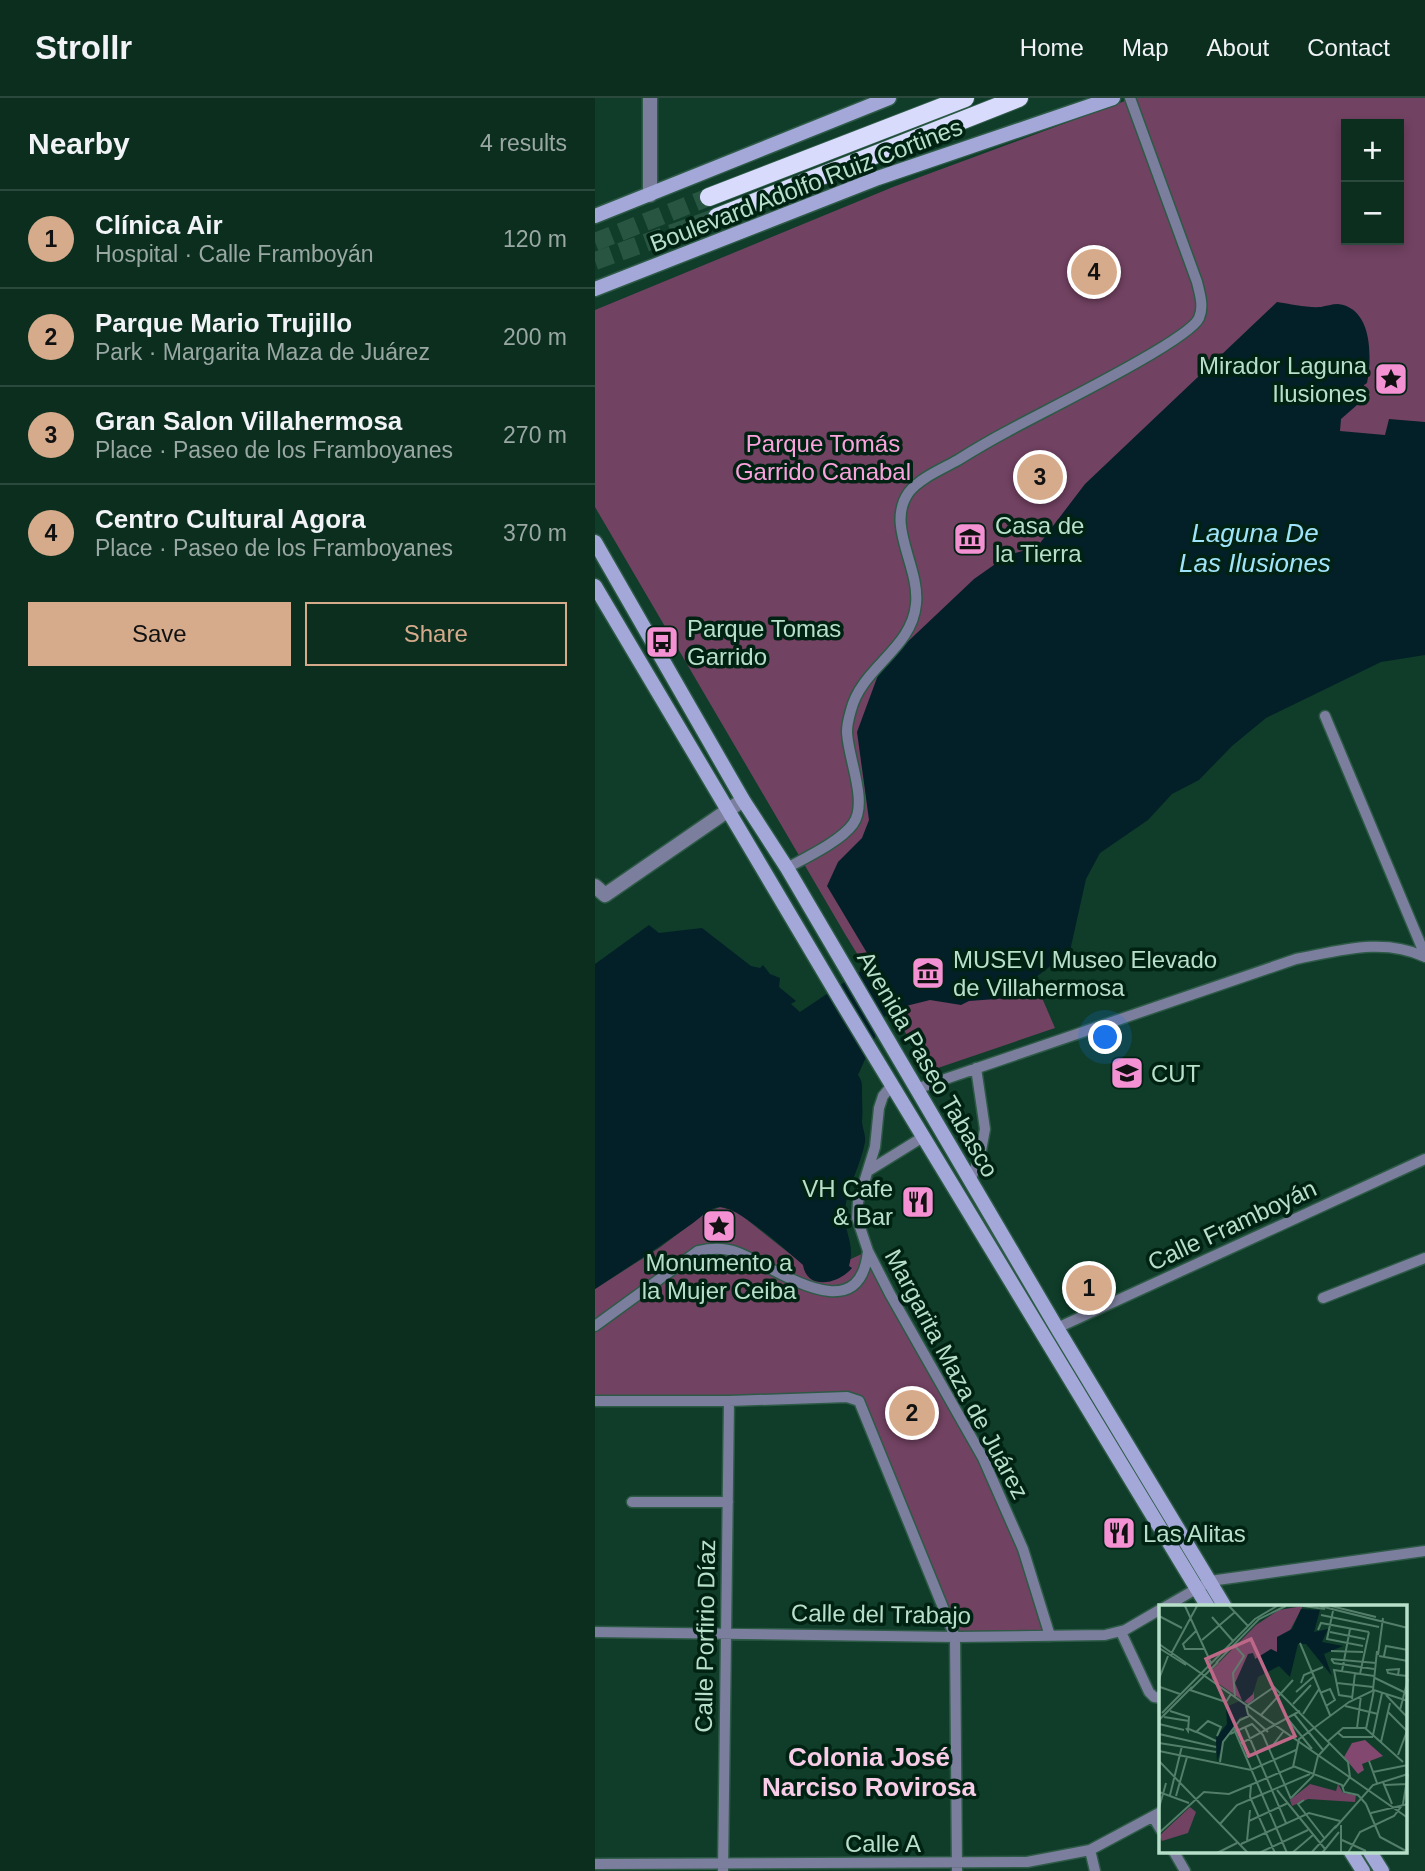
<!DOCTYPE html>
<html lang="en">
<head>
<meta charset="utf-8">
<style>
  :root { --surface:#0b2e1f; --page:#143628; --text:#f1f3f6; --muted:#9aa8a4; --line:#2b4a3d; --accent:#d6ab8b }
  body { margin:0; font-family:Arial,sans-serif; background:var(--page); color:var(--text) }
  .controls { position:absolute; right:21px; top:21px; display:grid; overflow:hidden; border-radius:0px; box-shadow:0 4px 10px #0003 }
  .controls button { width:63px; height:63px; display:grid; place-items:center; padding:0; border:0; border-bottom:2px solid var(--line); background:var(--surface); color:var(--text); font:35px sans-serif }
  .you { position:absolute; left:511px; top:940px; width:24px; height:24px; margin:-18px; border:5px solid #fff; border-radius:50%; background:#1a73e8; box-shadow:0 0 0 10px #1a73e833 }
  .badge { display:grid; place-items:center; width:46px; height:46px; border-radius:50%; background:var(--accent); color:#111; font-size:23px; font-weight:700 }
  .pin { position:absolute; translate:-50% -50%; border:4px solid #fff; box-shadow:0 2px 7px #0006 }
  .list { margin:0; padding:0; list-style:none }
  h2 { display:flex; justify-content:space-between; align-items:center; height:91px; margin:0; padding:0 28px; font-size:30px }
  h2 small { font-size:23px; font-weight:400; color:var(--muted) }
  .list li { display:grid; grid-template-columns:46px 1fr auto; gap:21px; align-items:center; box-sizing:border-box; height:98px; padding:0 28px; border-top:2px solid var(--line) }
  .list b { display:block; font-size:26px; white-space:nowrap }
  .list p { margin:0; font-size:23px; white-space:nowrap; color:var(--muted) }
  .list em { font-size:23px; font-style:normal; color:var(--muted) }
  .actions { display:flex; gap:14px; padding:21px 28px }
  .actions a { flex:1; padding:16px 0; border:2px solid var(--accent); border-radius:0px; text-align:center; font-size:24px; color:var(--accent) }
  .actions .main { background:var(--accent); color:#111 }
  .map { position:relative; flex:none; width:830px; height:1773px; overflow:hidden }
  header { display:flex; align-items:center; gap:42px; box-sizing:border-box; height:98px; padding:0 35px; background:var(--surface); border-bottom:2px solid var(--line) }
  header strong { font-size:33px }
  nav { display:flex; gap:38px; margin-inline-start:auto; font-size:24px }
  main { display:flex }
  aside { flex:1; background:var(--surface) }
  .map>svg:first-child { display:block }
  .green { fill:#724262; fill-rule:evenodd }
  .water { fill:#032029 }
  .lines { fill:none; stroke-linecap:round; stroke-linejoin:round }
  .trunk-tunnel { stroke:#285541; stroke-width:18; stroke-dasharray:18 9; stroke-linecap:butt }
  .minor-casing { stroke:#2d5a46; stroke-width:13 }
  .tertiary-casing { stroke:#2d5a46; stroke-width:17 }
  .secondary-casing { stroke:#2d5a46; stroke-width:17 }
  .trunk-casing { stroke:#2d5a46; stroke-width:20 }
  .minor { stroke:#7c7e9d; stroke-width:10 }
  .tertiary { stroke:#7c7e9d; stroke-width:14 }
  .secondary { stroke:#a4a8d9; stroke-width:14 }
  .trunk { stroke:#d8dbfc; stroke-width:18 }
  .labels { text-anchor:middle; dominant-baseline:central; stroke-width:7; stroke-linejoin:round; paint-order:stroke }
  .street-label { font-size:24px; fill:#b8dfc9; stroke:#002213 }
  .poi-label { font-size:24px; fill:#b8dfc9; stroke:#002213; text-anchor:start }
  .park-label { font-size:24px; fill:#fba3dc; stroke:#002213 }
  .water-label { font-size:26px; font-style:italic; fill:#a0e4fb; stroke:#002213 }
  .neighbourhood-label { font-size:26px; font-weight:bold; fill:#f9cde8; stroke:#002213 }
  .inset-road { fill:none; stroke:#537e69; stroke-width:2 }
  .view { fill:#be6887; fill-opacity:0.15; stroke:#be6887; stroke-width:3.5 }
  .inset-edge { fill:none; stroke:#b8dfc9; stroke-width:3.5 }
</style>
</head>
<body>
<header>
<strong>Strollr</strong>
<nav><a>Home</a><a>Map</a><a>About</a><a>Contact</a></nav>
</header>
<main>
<aside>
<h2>Nearby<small>4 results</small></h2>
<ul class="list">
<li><span class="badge">1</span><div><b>Clínica Air</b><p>Hospital · Calle Framboyán</p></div><em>120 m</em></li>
<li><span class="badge">2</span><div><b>Parque Mario Trujillo</b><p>Park · Margarita Maza de Juárez</p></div><em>200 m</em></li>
<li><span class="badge">3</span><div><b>Gran Salon Villahermosa</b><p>Place · Paseo de los Framboyanes</p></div><em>270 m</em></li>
<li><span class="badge">4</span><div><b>Centro Cultural Agora</b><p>Place · Paseo de los Framboyanes</p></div><em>370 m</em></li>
</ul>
<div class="actions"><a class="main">Save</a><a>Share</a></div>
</aside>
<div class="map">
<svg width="830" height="1773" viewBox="0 0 830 1773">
  <rect width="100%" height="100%" fill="#0f3d29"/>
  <path class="green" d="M538 0H830V334L783 343 745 340 731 208 712 216 435 872 460 930 334 973 250 836 0 409V212L298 89ZM751 26H804V142H751Z
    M125 1109 141 1113 209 1167 256 1161 273 1153 388 1360 428 1451 455 1538 360 1539 264 1303H0V1191L64 1150 112 1114Z"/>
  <path class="water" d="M682 204C696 206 712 210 726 209 731 208 737 206 743 206 778 210 777 260 772 285L769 287 770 300 746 321 745 333 790 337 794 321 830 324V557L786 564 671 620 637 648 604 682 577 696 553 722 505 755 491 781 475 853 414 900 374 903 366 907 335 902 299 911 289 919 263 977C268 984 267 988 267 996 267 1005 268 1014 267 1023 267 1030 271 1036 270 1044 266 1067 253 1087 250 1111 247 1132 261 1144 254 1168L257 1170C244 1186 212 1193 208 1167 193 1154 144 1109 125 1109 115 1109 106 1119 98 1125 66 1148 33 1169 0 1191V866L54 827 64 835 107 830 156 868 165 870 168 867 175 876 185 880 184 889 201 903 196 906 205 914 278 865 232 788 243 764 267 740 274 722 262 634 286 569 379 481 413 457 442 449 490 386Z"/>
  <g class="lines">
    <path class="trunk-tunnel" d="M0 144 114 99
      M0 163 122 119"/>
    <defs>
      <path id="minor" d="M730 618 830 857
        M192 770C210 760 246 743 258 726 274 704 252 658 252 633 252 626 254 619 256 612 267 569 317 551 321 506 325 468 290 427 314 394 325 380 347 371 363 362 379 352 396 342 413 333 443 316 594 243 604 220 609 209 605 196 602 184L535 0
        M297 987 288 998 284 1010 280 1049 263 1104 262 1120 273 1153 295 1196 388 1360 428 1451 455 1538
        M321 991 701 861C744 853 788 839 830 859
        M273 1073 328 1039
        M375 1083 385 1058 390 1031 381 970
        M728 1200 830 1160
        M0 1228 103 1153C116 1150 128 1149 141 1154 178 1167 264 1236 273 1153
        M462 1230 830 1061
        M0 1303H134L252 1299 264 1303 360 1539 362 1773
        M37 1404H133
        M570 1509 615 1483 830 1453
        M0 1534 360 1539 510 1537 530 1532 566 1511
        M526 1534 554 1594 559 1599 566 1600
        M558 1719 566 1732
        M495 1752 500 1773
        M579 1754 590 1773
        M0 1766 432 1764 495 1752 566 1714
        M128 1773 134 1303"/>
      <path id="tertiary" d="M55 97V0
        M0 788 10 797 148 702"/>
      <path id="secondary" d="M0 118 294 0
        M0 191 283 80 518 0
        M0 444 148 702 192 770 462 1230 630 1509
        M0 488 246 903 613 1509
        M756 1754 768 1773
        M775 1754 787 1773"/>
      <path id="trunk" d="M114 99 370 0
        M122 119 424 0"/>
    </defs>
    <use href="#minor" class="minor-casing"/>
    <use href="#tertiary" class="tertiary-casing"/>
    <use href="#secondary" class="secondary-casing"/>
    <use href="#trunk" class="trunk-casing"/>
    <use href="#minor" class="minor"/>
    <use href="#tertiary" class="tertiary"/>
    <use href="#secondary" class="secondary"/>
    <use href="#trunk" class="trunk"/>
  </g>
  <defs>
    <symbol id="sight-square" viewBox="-11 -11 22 22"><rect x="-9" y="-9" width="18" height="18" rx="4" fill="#f491d3" stroke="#002213"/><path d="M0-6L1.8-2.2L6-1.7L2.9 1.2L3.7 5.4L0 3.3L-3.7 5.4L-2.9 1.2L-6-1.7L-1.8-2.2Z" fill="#111"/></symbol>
    <symbol id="museum-square" viewBox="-11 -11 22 22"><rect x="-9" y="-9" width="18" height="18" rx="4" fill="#f491d3" stroke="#002213"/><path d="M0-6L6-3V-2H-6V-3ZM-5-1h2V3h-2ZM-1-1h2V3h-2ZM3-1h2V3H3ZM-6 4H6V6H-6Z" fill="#111"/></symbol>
    <symbol id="bus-square" viewBox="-11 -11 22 22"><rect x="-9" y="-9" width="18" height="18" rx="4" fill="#f491d3" stroke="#002213"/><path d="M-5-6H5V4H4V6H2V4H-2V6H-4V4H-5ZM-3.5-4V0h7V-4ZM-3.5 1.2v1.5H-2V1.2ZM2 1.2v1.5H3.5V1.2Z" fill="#111"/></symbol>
    <symbol id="school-square" viewBox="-11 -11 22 22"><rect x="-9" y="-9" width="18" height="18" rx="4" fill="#f491d3" stroke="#002213"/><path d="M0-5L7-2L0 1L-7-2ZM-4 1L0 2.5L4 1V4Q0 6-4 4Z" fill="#111"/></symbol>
    <symbol id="restaurant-square" viewBox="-11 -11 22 22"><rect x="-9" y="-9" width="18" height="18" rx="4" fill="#f491d3" stroke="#002213"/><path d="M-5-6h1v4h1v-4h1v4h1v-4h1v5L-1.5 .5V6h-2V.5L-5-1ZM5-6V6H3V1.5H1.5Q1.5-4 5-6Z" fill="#111"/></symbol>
  </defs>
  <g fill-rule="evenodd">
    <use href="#sight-square" x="777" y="262" width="38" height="38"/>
    <use href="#museum-square" x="356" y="422" width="38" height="38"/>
    <use href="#bus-square" x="48" y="525" width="38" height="38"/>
    <use href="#museum-square" x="314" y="856" width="38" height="38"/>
    <use href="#school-square" x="513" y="956" width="38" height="38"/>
    <use href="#restaurant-square" x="304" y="1085" width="38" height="38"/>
    <use href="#sight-square" x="105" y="1109" width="38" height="38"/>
    <use href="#restaurant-square" x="505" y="1416" width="38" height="38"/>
  </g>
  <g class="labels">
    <g class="street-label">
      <text transform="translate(211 87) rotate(-21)">Boulevard Adolfo Ruiz Cortines</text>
      <text transform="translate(333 966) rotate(60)">Avenida Paseo Tabasco</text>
      <text transform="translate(637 1127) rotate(-25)">Calle Framboyán</text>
      <text transform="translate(362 1276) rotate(62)">Margarita Maza de Juárez</text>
      <text transform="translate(286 1516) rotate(1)">Calle del Trabajo</text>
      <text transform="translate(110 1538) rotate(-89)">Calle Porfirio Díaz</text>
      <text x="288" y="1745">Calle A</text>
    </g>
    <g class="poi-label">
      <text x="772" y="267" text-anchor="end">Mirador Laguna<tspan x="772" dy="28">Ilusiones</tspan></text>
      <text x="400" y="427">Casa de<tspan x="400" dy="28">la Tierra</tspan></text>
      <text x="92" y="530">Parque Tomas<tspan x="92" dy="28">Garrido</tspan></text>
      <text x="358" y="861">MUSEVI Museo Elevado<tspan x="358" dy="28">de Villahermosa</tspan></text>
      <text x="556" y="975">CUT</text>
      <text x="298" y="1090" text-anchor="end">VH Cafe<tspan x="298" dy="28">&amp; Bar</tspan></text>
      <text x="124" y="1164" text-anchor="middle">Monumento a<tspan x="124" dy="28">la Mujer Ceiba</tspan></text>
      <text x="548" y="1435">Las Alitas</text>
    </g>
    <g class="park-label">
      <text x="228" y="345">Parque Tomás<tspan x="228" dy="28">Garrido Canabal</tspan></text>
    </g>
    <g class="water-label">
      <text x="660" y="435">Laguna De<tspan x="660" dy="30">Las Ilusiones</tspan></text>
    </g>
    <g class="neighbourhood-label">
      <text x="274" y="1659">Colonia José<tspan x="274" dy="30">Narciso Rovirosa</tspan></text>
    </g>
  </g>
  <g transform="translate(564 1507)">
    <rect width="248" height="248" fill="#0f3d29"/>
    <path d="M144 1 120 46 96 55 95 49V94L89 99 53 74 52 66 97 20 120 5ZM151 179 177 186 179 179 184 188 197 190 196 197 149 194 133 201 131 195ZM31 202 37 207 29 228 3 236 0 231Z" fill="#724262"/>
    <path d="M206 135 224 151 203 159 205 165 199 169 185 152 193 138Z" fill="#83486f"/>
    <path d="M142 4 161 5 155 27 169 24 163 37 184 41 165 49 173 71 147 39H139L131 72 120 61 99 72 94 89 85 97 89 111 81 112 65 135 58 157 57 133 68 119 67 102 83 95 76 78 89 49 94 48 96 54 112 44 118 47V32L133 24Z" fill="#032029"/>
    <path class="inset-road" d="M26 1 52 58M70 1 89 21M144 1 166 4M161 1 249 23M172 1 217 12M174 6 168 34 204 41M162 10 220 22M0 11 23 23M53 12 74 36M38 25 24 39 26 44H46M159 25 162 18 210 27M171 27 206 34M43 35 76 7M141 38 171 110M0 39 249 213M76 41 85 51 74 68 76 92M0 43 27 60M172 46 204 47M219 50 224 13M11 51 38 1M220 51 249 56M225 51 227 41 249 45M172 54 175 58 215 64M172 54 217 58M57 58 100 14 127 1M183 66 191 24M201 69 210 27M239 70 240 64 228 65 229 68 239 70 249 71M216 73 249 89M0 74 9 51M142 78 145 70 164 62M178 78 214 82M1 82 21 89M31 85 67 97 72 89M31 85 59 57M214 85 218 46M137 87 154 72M161 88 171 84 176 95 167 101M227 90 249 113M193 92 180 90 175 65 215 71M193 94 196 68M134 99 152 80M89 100 115 82 189 157 191 172 184 182M87 101 89 109 109 127M186 101 219 109M241 105 249 74M11 106 30 112 29 126 27 123M229 107 248 126 239 150M3 108 96 14 118 1M135 109 164 145M144 109 160 84M102 110 134 75M5 112 30 116M128 113 153 144M0 115 33 82M0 119 25 125M86 122 127 218M198 123 202 91M30 124 37 127 49 116 62 122 58 131M75 124 128 248M207 124 215 85M38 127 57 136M178 127 184 132H214M0 129 57 142M71 129 93 119 104 130 132 194M214 130 223 88M168 137 184 123H206L244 157M222 137 231 98M0 138 57 147M81 139 141 106M0 146 92 165 137 145M87 152 114 140 124 127M0 156 89 248M210 156 218 178M61 157 64 137 81 115 90 111M134 161 183 180 185 187 199 190 207 199M214 167 249 160M224 177 233 199M92 180 91 192 116 248M226 180 248 179M118 185 166 244M0 187 30 198M11 190 23 141M17 191 28 152M132 193 154 171 159 151 170 139M145 195 139 199 166 234M207 199 221 232 249 247M0 203 7 178M212 208 249 199M90 216 129 198M61 219 78 200 151 169M182 220V248M176 223 214 180 249 169M0 228 45 187 70 189 134 162 140 134 190 97 215 85 249 96M183 235 207 246M88 236 91 205M82 239 150 208 181 216M58 248 78 238M100 248 149 225M133 248 154 230M152 248 177 221M163 248 180 227M189 248 201 227 235 211 244 199 249 169"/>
    <path class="view" d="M92 34 136 131 90 151 47 54Z"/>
    <rect width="248" height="248" class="inset-edge"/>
  </g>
</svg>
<div class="controls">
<button>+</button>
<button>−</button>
</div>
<div class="you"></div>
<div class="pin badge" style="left:494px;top:1190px">1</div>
<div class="pin badge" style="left:317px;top:1315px">2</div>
<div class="pin badge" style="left:445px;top:379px">3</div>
<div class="pin badge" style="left:499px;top:174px">4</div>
</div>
</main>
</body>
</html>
